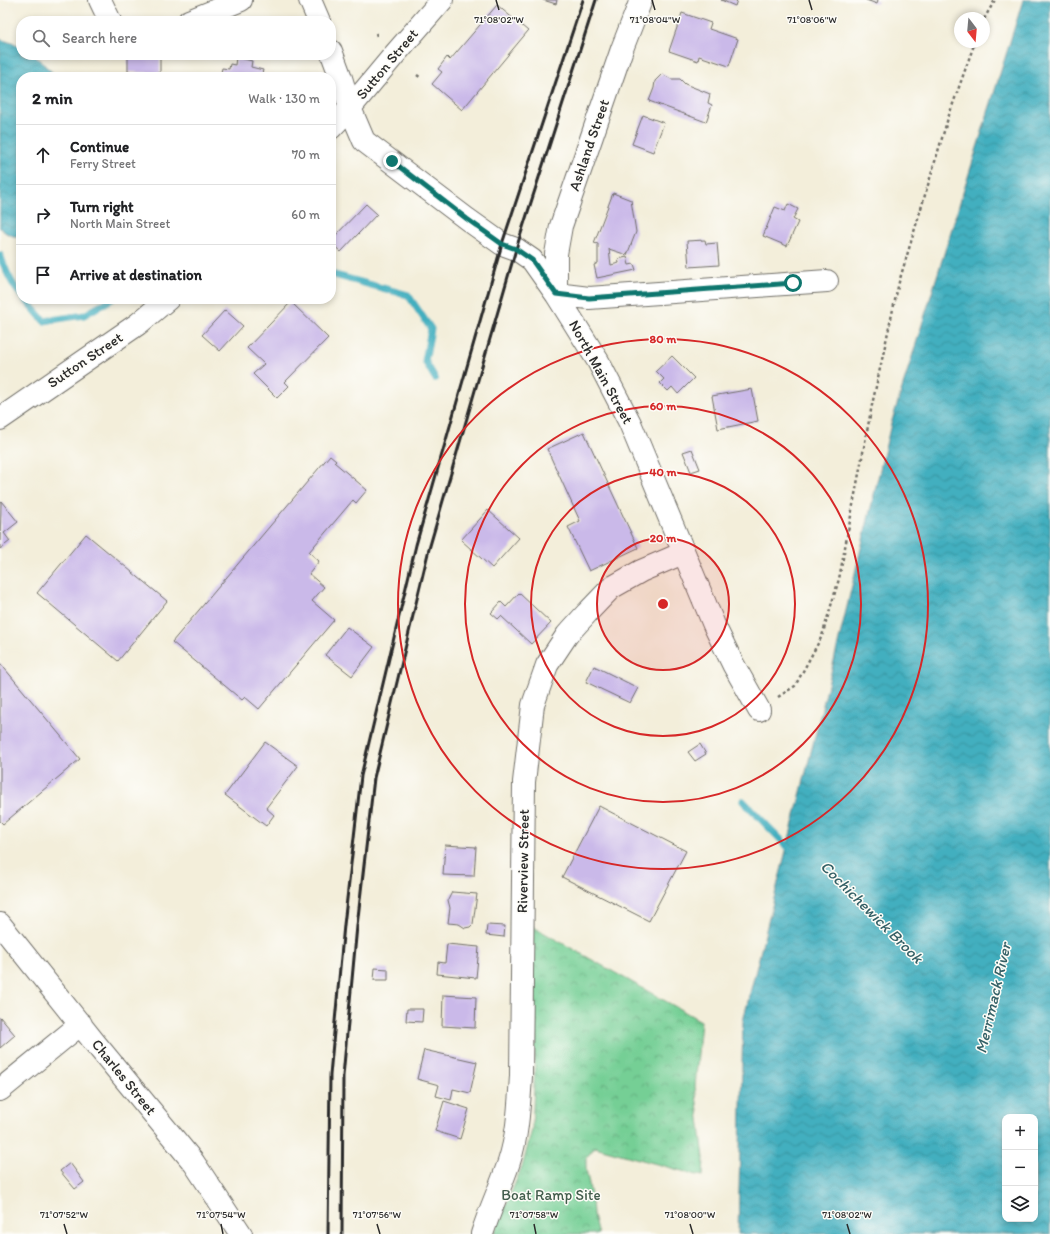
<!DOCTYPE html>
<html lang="en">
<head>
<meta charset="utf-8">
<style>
  :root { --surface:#fff; --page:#f6f6f6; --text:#202124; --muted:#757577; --line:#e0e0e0 }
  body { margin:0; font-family:Itim,sans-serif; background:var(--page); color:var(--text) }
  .controls { position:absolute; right:12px; bottom:12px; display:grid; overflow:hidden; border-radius:8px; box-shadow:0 2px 6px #0003 }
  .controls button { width:36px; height:36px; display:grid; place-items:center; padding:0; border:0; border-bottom:1px solid var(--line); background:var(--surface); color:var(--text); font:20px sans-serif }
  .compass { position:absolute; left:954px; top:12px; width:36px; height:36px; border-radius:50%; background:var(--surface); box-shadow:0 2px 6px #0003; rotate:164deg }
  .stop { position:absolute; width:12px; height:12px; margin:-9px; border:3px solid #0f766e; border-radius:50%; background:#fff }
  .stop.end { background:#0f766e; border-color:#fff; box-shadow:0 1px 4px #0008 }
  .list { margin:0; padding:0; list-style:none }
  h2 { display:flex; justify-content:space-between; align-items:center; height:52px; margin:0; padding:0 16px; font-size:17px }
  h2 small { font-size:13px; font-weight:400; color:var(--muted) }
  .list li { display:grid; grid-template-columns:26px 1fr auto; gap:12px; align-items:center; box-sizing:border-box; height:60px; padding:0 16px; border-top:1px solid var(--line) }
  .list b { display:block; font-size:15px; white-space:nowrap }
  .list p { margin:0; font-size:13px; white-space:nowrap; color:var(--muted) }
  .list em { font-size:13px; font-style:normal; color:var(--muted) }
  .icon { flex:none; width:22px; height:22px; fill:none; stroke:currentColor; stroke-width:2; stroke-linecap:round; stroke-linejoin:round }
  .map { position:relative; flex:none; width:1050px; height:1234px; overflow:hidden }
  .search { position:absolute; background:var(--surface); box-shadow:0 2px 6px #0003; left:16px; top:16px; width:320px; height:44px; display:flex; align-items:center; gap:10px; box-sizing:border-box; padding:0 14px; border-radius:16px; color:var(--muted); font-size:15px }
  .panel { position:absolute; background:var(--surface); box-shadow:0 2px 6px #0003; left:16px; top:72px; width:320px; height:232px; border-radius:16px }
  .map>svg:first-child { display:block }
  .park { fill:url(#park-crowns); stroke:#507d60 }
  .water { fill:url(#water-waves); stroke:#366d75; fill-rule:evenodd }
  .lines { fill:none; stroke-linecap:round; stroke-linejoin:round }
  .stream { stroke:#42afbf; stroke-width:7 }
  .building { fill:#cab9e9 }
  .minor-casing { stroke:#716f68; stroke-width:24 }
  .major-casing { stroke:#716f68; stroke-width:24 }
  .highway-casing { stroke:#716f68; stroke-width:24 }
  .path { stroke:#716f68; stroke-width:2.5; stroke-dasharray:3 3; stroke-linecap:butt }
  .minor { stroke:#fff; stroke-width:22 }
  .major { stroke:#fff; stroke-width:22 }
  .highway { stroke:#fff; stroke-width:22 }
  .rail { stroke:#2b2b2b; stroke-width:3 }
  .route { stroke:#0f766e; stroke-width:5 }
  .ticks { fill:none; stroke:#2b2b2b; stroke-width:1.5 }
  .ring { fill:none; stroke:#d62828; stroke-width:2 }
  .labels { text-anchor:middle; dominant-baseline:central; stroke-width:3; stroke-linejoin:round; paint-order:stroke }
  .street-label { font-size:15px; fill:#2b2b2b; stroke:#fdfcf7 }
  .park-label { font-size:15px; fill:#415c4b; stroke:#fdfcf7 }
  .water-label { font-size:16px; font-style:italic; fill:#346066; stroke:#fdfcf7 }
  .ticks-label { font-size:10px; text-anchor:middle; fill:#2b2b2b; stroke:#fdfcf7; stroke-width:3; stroke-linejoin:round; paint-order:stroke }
  .centre { fill:#d62828; stroke:#fdfcf7; stroke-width:2 }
  .ring-label { font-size:12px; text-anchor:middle; font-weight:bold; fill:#d62828; stroke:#fdfcf7; stroke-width:3; stroke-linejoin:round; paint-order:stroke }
</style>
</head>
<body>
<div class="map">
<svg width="1050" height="1234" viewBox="0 0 1050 1234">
  <defs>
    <pattern id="park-crowns" width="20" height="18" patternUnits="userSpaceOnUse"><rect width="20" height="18" fill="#75cf95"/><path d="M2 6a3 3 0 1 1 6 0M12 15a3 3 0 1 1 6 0" fill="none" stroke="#60a87a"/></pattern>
    <pattern id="water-waves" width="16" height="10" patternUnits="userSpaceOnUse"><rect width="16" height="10" fill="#42afbf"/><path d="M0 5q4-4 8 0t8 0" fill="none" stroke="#378f9b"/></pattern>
  </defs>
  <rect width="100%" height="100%" fill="#fdfcf7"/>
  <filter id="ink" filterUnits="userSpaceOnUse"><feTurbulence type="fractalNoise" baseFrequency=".025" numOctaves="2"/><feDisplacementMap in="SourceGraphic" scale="8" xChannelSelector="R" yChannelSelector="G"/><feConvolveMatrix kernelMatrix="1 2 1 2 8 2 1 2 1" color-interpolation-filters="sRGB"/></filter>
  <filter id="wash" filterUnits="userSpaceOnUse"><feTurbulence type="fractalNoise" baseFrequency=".012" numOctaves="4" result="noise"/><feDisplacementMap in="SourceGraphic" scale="16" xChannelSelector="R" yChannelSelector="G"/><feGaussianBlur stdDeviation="0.9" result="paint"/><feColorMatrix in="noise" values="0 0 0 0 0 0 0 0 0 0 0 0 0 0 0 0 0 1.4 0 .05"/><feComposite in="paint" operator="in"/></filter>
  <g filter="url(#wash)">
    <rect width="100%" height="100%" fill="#f3eeda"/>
    <path class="park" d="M530 925 701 1021 695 1087 704 1158 703 1176 693 1174 595 1147 586 1158V1169L592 1200 593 1215 598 1234H494L523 1164 532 1130 535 1063Z"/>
    <path class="water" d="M1023 0H1050V1234H738L743 1021 830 677 891 424ZM1005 1117H1035V1219H1005Z
      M0 39 21 46V55H34L57 77H21V239L6 233 0 228Z"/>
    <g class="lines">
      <path class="stream" d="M0 255C5 268 11 284 21 295
        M331 274 408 295 431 329 425 361 435 378
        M25 299 44 321 84 315 112 299
        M743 801 793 852"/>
    </g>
    <g id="blocks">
      <path class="building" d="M543 0H557L556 4Z
        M721 0H737L735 6Z
        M866 0H878L877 4Z
        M497 5 528 31 462 110 432 84 442 72 438 69 447 57 450 60Z
        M682 13 711 23 709 29 738 39 729 66 699 56 698 61 669 51Z
        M128 55H160V73L128 72Z
        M236 57 252 61 251 67 263 70 261 77H220L222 68 229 69 230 64 235 65Z
        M662 74 671 79H680L685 84 710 94 708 103 712 105 706 122 649 101 654 88 655 81Z
        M643 115 664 123 653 152 632 144Z
        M613 193 631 200 636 232 627 255 609 249 611 265 619 263 618 259 627 257 629 265 634 264 636 270 597 278 594 265 598 263V244L594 243Z
        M366 204 377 214 341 252 331 243V240Z
        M788 204 798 209 793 219 798 222 787 246 763 236 775 207 785 211Z
        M705 240 706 244 717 243 719 265 689 267 687 241Z
        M291 302 328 338 285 382 289 386 277 398 253 374 264 364 247 348Z
        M225 310 243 326 220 351 202 335Z
        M672 356 694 378 678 394 672 387 668 391 660 383 664 379 656 371Z
        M752 389 758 421 718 429 712 396Z
        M584 432 638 548 589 571 568 527 580 521 547 449Z
        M692 449 700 469 691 472 683 452Z
        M330 455 336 460 334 462 367 490 356 503 353 500 309 552 319 561 309 574 324 587 312 601 334 620 259 709 245 697 242 700 172 642Z
        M1 501 18 522 4 533 10 541 0 549Z
        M488 510 519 538 492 568 461 540Z
        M86 534 167 601 118 661 37 593Z
        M519 593 551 623 531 644 501 616 498 619 491 613 501 602 506 607Z
        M347 627 374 647 352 676 325 655Z
        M0 663 80 759 3 824 0 821Z
        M594 666 638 688 630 703 586 682Z
        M265 742 298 766 266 808 274 815 266 826 225 795Z
        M700 744 706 754 695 761 688 752Z
        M599 806 686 851 649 921 562 877Z
        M445 845 476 847 474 876 443 875Z
        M452 892 477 894 473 924 470 927 465 928 459 924 448 923 450 908 448 900Z
        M487 925 505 926 504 937 486 935Z
        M447 944 479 947 476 978 437 974 438 962 445 963Z
        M375 968 388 969V980H374Z
        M443 995 476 997 475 1028 442 1026Z
        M407 1009H423L422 1022 406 1021Z
        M0 1017 15 1035 0 1048Z
        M424 1050 477 1062 470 1093 453 1089 451 1100 436 1096 439 1085 417 1079Z
        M444 1101 469 1109 460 1139 435 1131Z
        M70 1163 84 1182 75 1189 60 1171Z"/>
    </g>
  </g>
  <g filter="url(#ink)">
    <use href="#blocks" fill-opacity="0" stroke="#716f68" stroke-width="1"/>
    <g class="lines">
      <defs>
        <path id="minor" d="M100 0 110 21
          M189 21 241 0
          M350 108 364 141 467 219 502 244 516 249 532 260 556 294 598 361 630 423 714 625 733 664 759 710
          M556 294V254L561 226 622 49 641 0
          M556 294 589 298 827 281
          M0 924 95 1043 194 1163 241 1234
          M0 1090 81 1024
          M482 1234C490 1209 501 1186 509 1162 518 1135 519 1105 521 1076L524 782 533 705 547 665 567 635 587 613 611 588 641 571 683 553"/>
        <path id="major" d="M310 0 319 21
          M331 51 341 78 350 108"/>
        <path id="highway" d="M331 128 350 108 395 54 442 0
          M0 419 138 324 168 299"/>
      </defs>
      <use href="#minor" class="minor-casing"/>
      <use href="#major" class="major-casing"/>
      <use href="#highway" class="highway-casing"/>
      <path class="path" d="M984 19 995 0
        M376 33 377 36
        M417 75 421 78
        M778 697 795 686 822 636 839 579 872 405 899 282 948 118 975 42"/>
      <use href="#minor" class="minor"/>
      <use href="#major" class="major"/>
      <use href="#highway" class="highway"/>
      <path class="rail" d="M328 1234 330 1075 344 925 361 776 416 545 502 244 583 0
        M342 1234 343 1076 357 926 374 778 429 549 516 249 596 0"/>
    </g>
  </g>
  <g class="lines" filter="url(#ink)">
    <path class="route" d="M392 161 467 219 502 244 516 249 532 260 556 294 589 298 793 283"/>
  </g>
  <path class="ticks" d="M496 0 499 10M652 0 655 10M809 0 812 10M64 1224 67 1234M221 1224 223 1234M377 1224 380 1234M534 1224 536 1234M690 1224 693 1234M847 1224 850 1234"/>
  <circle cx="663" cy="604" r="66" fill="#d62828" fill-opacity=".12"/>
  <g class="ring">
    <circle cx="663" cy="604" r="66"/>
    <circle cx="663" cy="604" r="132"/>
    <circle cx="663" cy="604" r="198"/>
    <circle cx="663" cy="604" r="265"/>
  </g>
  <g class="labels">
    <g class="street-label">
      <text transform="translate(387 64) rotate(-50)">Sutton Street</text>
      <text transform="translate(589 145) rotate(-71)">Ashland Street</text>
      <text transform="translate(85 360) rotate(-34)">Sutton Street</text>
      <text transform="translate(601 372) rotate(61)">North Main Street</text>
      <text transform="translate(523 861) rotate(-89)">Riverview Street</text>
      <text transform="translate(124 1077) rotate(51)">Charles Street</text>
    </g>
    <g class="park-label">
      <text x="551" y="1195">Boat Ramp Site</text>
    </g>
    <g class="water-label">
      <text transform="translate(872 912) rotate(45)">Cochichewick Brook</text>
      <text transform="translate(993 998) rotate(-77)">Merrimack River</text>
    </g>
  </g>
  <g class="ticks-label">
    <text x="499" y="23">71°08'02"W</text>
    <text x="655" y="23">71°08'04"W</text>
    <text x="812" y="23">71°08'06"W</text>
    <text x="64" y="1218">71°07'52"W</text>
    <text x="221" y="1218">71°07'54"W</text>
    <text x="377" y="1218">71°07'56"W</text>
    <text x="534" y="1218">71°07'58"W</text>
    <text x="690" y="1218">71°08'00"W</text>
    <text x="847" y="1218">71°08'02"W</text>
  </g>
  <circle cx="663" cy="604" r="6" class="centre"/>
  <g class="ring-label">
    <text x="663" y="343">80 m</text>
    <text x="663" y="410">60 m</text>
    <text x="663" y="476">40 m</text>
    <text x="663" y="542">20 m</text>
  </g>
</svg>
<div class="controls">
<button>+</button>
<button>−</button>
<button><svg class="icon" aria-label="layers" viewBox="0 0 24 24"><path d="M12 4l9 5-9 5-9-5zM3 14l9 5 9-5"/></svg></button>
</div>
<svg class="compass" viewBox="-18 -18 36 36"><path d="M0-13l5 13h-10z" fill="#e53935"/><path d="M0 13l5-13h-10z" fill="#757577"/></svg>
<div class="stop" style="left:793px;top:283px"></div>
<div class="stop end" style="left:392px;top:161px"></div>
<div class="search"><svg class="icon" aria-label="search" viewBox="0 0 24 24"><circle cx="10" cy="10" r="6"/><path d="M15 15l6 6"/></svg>Search here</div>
<section class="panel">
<h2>2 min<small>Walk · 130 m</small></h2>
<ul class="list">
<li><svg class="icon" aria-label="ahead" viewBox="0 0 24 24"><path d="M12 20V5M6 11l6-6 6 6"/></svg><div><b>Continue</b><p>Ferry Street</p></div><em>70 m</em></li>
<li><svg class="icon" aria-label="right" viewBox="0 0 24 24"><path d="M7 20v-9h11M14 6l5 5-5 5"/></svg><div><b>Turn right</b><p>North Main Street</p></div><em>60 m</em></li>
<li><svg class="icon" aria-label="arrive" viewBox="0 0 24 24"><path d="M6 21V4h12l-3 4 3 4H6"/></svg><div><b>Arrive at destination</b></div></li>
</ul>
</section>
</div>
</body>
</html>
